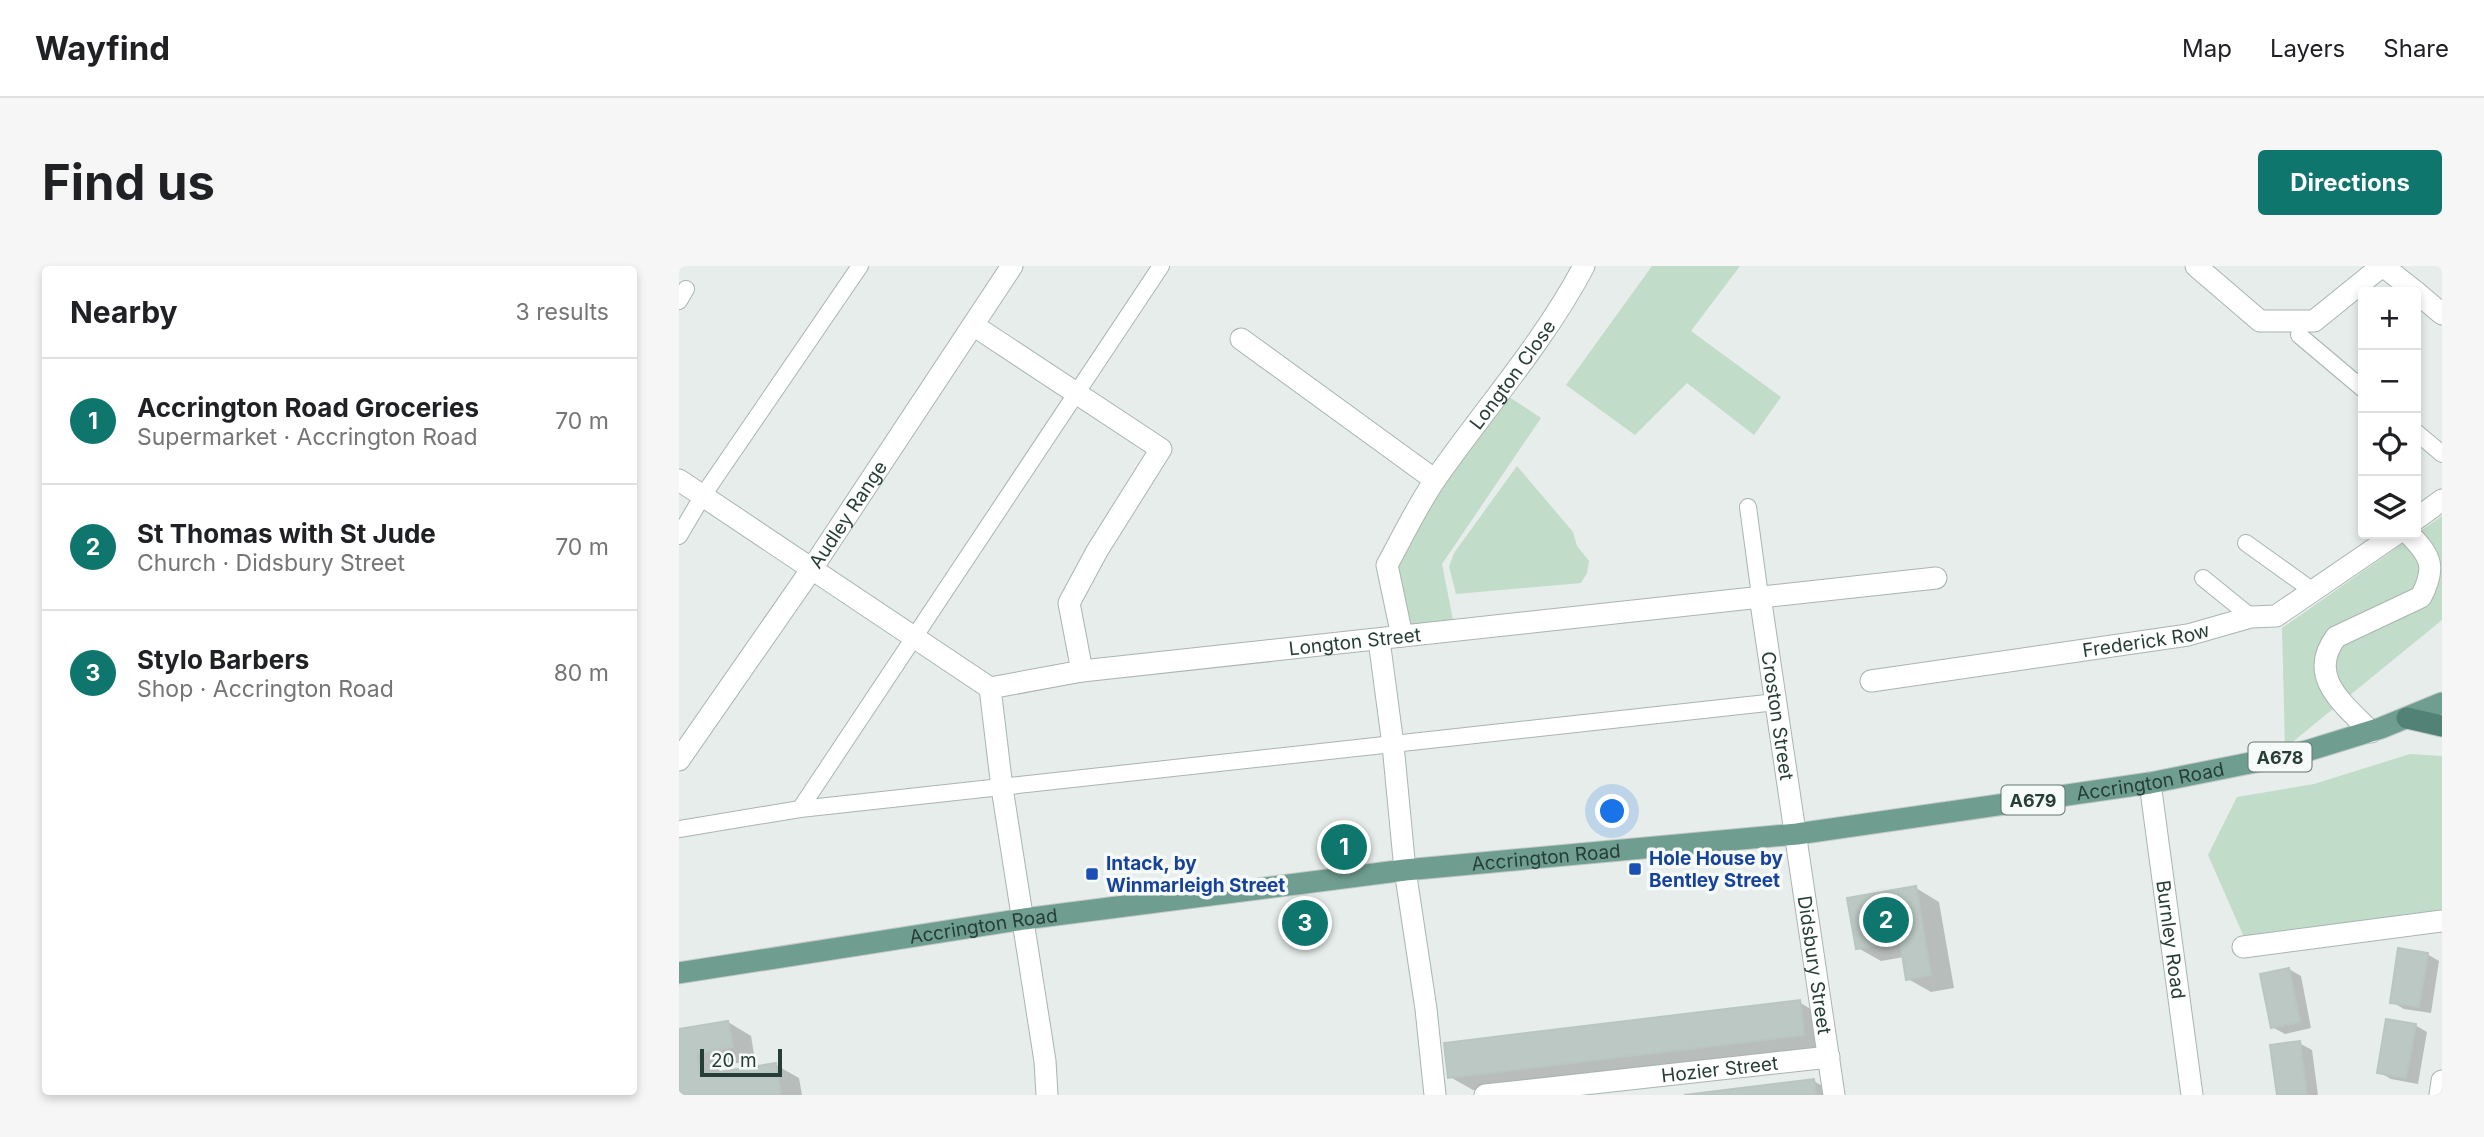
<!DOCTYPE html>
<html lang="en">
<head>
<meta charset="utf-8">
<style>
  :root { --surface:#fff; --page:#f6f6f6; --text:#202124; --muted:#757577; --line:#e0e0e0; --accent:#0f766e }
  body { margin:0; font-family:Inter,sans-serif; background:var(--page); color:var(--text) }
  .controls { position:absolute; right:21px; top:21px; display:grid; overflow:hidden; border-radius:7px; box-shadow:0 4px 10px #0003 }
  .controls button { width:63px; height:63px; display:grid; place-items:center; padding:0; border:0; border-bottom:2px solid var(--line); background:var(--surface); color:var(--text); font:35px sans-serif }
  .scale { position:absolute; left:21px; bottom:18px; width:82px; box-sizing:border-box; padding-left:7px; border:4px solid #263e37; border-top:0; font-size:19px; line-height:24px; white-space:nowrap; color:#263e37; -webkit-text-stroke:5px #f6faf8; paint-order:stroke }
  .you { position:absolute; left:934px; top:546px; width:24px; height:24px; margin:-18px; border:5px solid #fff; border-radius:50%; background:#1a73e8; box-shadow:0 0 0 10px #1a73e833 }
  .badge { display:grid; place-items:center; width:46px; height:46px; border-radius:50%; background:var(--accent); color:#fff; font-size:23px; font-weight:700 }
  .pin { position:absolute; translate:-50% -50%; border:4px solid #fff; box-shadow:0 2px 7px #0006 }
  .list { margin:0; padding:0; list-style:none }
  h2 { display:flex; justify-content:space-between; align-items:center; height:91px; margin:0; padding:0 28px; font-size:30px }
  h2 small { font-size:23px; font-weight:400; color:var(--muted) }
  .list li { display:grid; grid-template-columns:46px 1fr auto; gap:21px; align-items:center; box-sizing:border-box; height:126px; padding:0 28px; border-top:2px solid var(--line) }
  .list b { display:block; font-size:26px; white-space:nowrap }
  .list p { margin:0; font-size:23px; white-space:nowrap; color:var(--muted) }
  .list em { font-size:23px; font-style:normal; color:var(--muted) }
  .icon { flex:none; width:38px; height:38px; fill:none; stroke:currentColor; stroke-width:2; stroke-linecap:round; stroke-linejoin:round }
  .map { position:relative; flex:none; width:1763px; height:829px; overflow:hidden; border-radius:7px }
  header { display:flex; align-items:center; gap:42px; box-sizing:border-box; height:98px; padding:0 35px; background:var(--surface); border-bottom:2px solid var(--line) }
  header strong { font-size:33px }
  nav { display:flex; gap:38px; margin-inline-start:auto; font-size:24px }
  .intro { display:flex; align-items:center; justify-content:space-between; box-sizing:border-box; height:168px; padding:0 42px }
  h1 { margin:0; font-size:49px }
  .button { padding:18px 32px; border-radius:7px; background:var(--accent); color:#fff; font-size:24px; font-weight:700 }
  main { display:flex; gap:42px; padding:0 42px }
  aside { flex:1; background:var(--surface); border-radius:7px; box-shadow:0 4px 10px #0003 }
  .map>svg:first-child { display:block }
  .green { fill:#c1dcc8 }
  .shadow { fill:#0003 }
  .building { fill:#bbc8c3; stroke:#b9c6c0; stroke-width:2 }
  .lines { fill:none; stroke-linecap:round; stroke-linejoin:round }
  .service-casing { stroke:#a9b5b1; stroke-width:18 }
  .minor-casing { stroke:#a9b5b1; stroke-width:23 }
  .tertiary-casing { stroke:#a9b5b1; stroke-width:23 }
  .primary-casing { stroke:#c2c9c7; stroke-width:23 }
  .trunk-casing { stroke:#c2c9c7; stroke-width:23 }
  .service { stroke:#fff; stroke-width:16 }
  .minor { stroke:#fff; stroke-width:21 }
  .tertiary { stroke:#fff; stroke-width:21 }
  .primary { stroke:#6f9e91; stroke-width:21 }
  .trunk { stroke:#528276; stroke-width:21 }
  .transit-dot { fill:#1a4fb4; stroke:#f6faf8; stroke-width:2.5 }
  .labels { text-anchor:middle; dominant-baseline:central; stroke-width:7; stroke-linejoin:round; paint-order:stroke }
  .shield { fill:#f6faf8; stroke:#647671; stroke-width:2 }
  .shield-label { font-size:18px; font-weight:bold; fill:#263e37 }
  .street-label { font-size:19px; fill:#263e37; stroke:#f6faf8 }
  .transit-label { font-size:19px; font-weight:bold; fill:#164399; stroke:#f6faf8; text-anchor:start }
</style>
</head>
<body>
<header>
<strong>Wayfind</strong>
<nav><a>Map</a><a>Layers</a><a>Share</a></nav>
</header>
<div class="intro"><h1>Find us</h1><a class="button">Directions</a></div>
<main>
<aside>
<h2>Nearby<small>3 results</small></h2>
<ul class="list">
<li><span class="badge">1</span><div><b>Accrington Road Groceries</b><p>Supermarket · Accrington Road</p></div><em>70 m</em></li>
<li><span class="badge">2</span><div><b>St Thomas with St Jude</b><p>Church · Didsbury Street</p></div><em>70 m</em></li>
<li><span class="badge">3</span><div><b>Stylo Barbers</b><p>Shop · Accrington Road</p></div><em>80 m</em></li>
</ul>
</aside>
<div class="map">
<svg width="1763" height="829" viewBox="0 0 1763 829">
  <rect width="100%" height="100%" fill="#e6edea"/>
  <path class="green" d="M973 0H1061L1012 65 1102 131 1075 169 1008 117 956 169 887 119Z
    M821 125 862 152 763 298 776 364 723 370 708 299Z
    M838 200 894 266 898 280 910 295 908 307 902 317 777 328 770 301 775 287Z
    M1763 250V354L1606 482 1603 362Z
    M1731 488 1763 490V654L1568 678 1529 589 1558 531 1635 518Z"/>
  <path class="shadow" d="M1237 622 1260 636 1275 722 1252 726 1229 713 1225 691 1202 695 1179 682Z
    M1748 688 1760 695 1752 747 1725 743 1713 736Z
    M1610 703 1622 710 1632 762 1606 768 1593 761Z
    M1120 736 1143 750 1147 782 794 824 771 811Z
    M49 756 72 770 76 794 40 800 41 808 97 799 120 812 123 829H0V765Z
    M1736 759 1748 766 1739 818 1712 813 1700 806Z
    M1620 777 1633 784 1639 829H1600Z
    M1135 815 1158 829H1019Z"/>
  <path class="building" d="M1237 620 1252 709 1227 714 1221 675 1177 683 1168 632Z
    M1719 682 1749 687 1740 741 1711 737Z
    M1610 702 1621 756 1592 762 1581 708Z
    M1121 734 1125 769 769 812 765 777Z
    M1707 753 1737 758 1727 812 1698 807Z
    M49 755 54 781 18 787 21 809 97 797 102 829H0V763Z
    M1621 775 1628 829H1598L1591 779Z
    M1135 813 1137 829H1005Z"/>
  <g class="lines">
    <defs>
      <path id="service" d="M0 35 7 23
        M1620 69 1684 123
        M1737 166 1763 188
        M1069 241 1081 330
        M0 270 23 231 181 0
        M1567 277 1634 325
        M1524 312 1572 351
        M121 543 482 0
        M0 563 121 543 1097 436"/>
      <g id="minor">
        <path d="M1517 0 1581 55H1635L1703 0"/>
        <path d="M1704 0 1737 26"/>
        <path d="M1737 26 1763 48"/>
        <path d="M294 59 482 183 418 285 390 337 403 405"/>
        <path d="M562 73 756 214"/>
        <path id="s1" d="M0 214 311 422 403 405 1257 312"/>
        <path d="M1737 253 1763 234"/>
        <path id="s2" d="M1081 330 1155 829"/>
        <path id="s3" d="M723 370 708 299C724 270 739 238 758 211 807 141 865 76 905 0"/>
        <path d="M700 374 714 479 726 604 747 743 756 829"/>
        <path id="s4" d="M1192 415 1509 369 1572 351 1597 350 1717 268"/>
        <path d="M311 422 323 522 366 795 368 829"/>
        <path d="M1692 466C1665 438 1627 411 1657 371L1742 331C1757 302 1753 291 1730 268"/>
        <path id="s5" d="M1471 517 1513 829"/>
        <path d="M1564 681 1763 655"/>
        <path id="s6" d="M806 829 1150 791"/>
        <path d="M1761 829 1763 815"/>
      </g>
      <g id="tertiary">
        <path id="s7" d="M0 494 132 304 333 0"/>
      </g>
      <g id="primary">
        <path id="s8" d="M0 707 345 653 726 604 1118 568 1471 517 1621 487 1702 462 1763 437"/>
      </g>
      <path id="trunk" d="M1728 452 1763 460"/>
    </defs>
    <use href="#service" class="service-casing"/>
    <use href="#minor" class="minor-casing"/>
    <use href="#tertiary" class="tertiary-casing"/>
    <use href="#primary" class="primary-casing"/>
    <use href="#trunk" class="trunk-casing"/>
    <use href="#service" class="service"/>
    <use href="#minor" class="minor"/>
    <use href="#tertiary" class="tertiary"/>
    <use href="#primary" class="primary"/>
    <use href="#trunk" class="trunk"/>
  </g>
  <g class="transit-dot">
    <rect x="949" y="596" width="14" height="14" rx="3.5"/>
    <rect x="406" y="601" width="14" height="14" rx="3.5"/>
  </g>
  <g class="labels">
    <g class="shield">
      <rect x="1569.5" y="476.5" width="63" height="29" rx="5"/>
      <rect x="1322.5" y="519.5" width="63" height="29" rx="5"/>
    </g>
    <g class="shield-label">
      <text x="1601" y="491">A678</text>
      <text x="1354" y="534">A679</text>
    </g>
    <g class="street-label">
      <text stroke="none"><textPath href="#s3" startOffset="301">Longton Close</textPath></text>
      <text stroke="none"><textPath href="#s7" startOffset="298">Audley Range</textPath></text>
      <text stroke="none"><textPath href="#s4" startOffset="278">Frederick Row</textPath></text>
      <text stroke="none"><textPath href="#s1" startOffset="742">Longton Street</textPath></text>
      <text stroke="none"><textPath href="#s2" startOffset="121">Croston Street</textPath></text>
      <text stroke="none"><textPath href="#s8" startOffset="1484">Accrington Road</textPath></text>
      <text stroke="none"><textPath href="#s8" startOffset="875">Accrington Road</textPath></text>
      <text stroke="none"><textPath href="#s8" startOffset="308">Accrington Road</textPath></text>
      <text stroke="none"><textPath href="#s5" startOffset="158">Burnley Road</textPath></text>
      <text stroke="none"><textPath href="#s2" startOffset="373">Didsbury Street</textPath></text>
      <text stroke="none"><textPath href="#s6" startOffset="236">Hozier Street</textPath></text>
    </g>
    <g class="transit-label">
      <text x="970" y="592">Hole House by<tspan x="970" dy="22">Bentley Street</tspan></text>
      <text x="427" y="597">Intack, by<tspan x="427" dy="22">Winmarleigh Street</tspan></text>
    </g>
  </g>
</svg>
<div class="controls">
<button>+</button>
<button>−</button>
<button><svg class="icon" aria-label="locate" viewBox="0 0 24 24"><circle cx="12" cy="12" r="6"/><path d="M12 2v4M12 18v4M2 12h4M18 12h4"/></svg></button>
<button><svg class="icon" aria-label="layers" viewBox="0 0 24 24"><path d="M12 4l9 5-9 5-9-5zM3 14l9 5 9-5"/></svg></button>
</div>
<div class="scale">20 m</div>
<div class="you"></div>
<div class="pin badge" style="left:665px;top:581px">1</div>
<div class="pin badge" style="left:1207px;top:654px">2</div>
<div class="pin badge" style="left:626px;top:657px">3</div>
</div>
</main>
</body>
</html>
